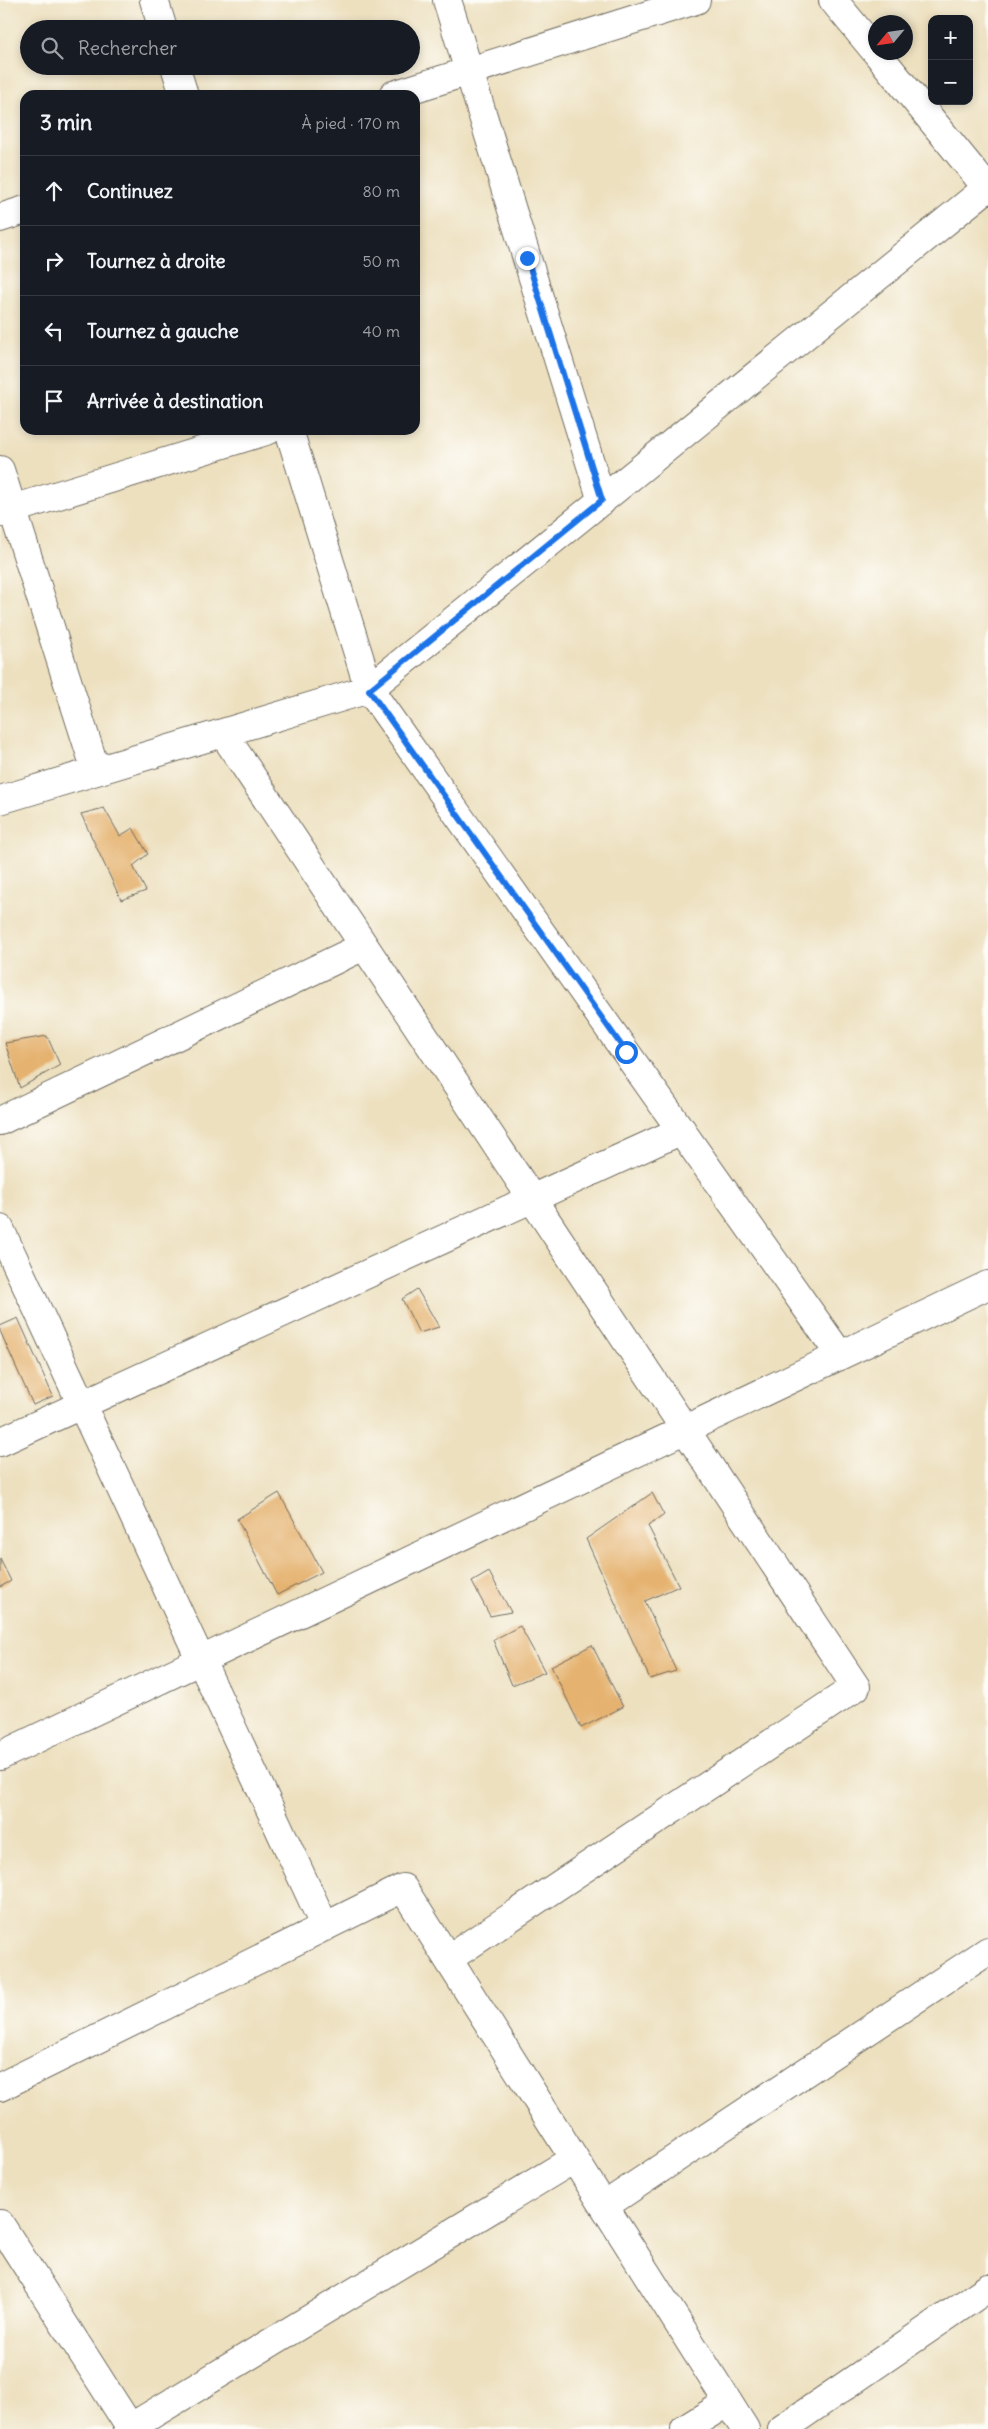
<!DOCTYPE html>
<html lang="fr">
<head>
<meta charset="utf-8">
<style>
  :root { --surface:#171b24; --page:#20242c; --text:#f1f3f6; --muted:#9ea1a6; --line:#363941 }
  body { margin:0; font-family:Delius,sans-serif; background:var(--page); color:var(--text) }
  .controls { position:absolute; right:15px; top:15px; display:grid; overflow:hidden; border-radius:10px; box-shadow:0 2px 8px #0003 }
  .controls button { width:45px; height:45px; display:grid; place-items:center; padding:0; border:0; border-bottom:1px solid var(--line); background:var(--surface); color:var(--text); font:25px sans-serif }
  .compass { position:absolute; left:868px; top:15px; width:45px; height:45px; border-radius:50%; background:var(--surface); box-shadow:0 2px 8px #0003; rotate:241deg }
  .stop { position:absolute; width:15px; height:15px; margin:-11px; border:4px solid #1a73e8; border-radius:50%; background:#fff }
  .stop.end { background:#1a73e8; border-color:#fff; box-shadow:0 1px 5px #0008 }
  .list { margin:0; padding:0; list-style:none }
  h2 { display:flex; justify-content:space-between; align-items:center; height:65px; margin:0; padding:0 20px; font-size:21px }
  h2 small { font-size:16px; font-weight:400; color:var(--muted) }
  .list li { display:grid; grid-template-columns:32px 1fr auto; gap:15px; align-items:center; box-sizing:border-box; height:70px; padding:0 20px; border-top:1px solid var(--line) }
  .list b { display:block; font-size:19px; white-space:nowrap }
  .list em { font-size:16px; font-style:normal; color:var(--muted) }
  .icon { flex:none; width:28px; height:28px; fill:none; stroke:currentColor; stroke-width:2; stroke-linecap:round; stroke-linejoin:round }
  .map { position:relative; flex:none; width:988px; height:2429px; overflow:hidden }
  .search { position:absolute; background:var(--surface); box-shadow:0 2px 8px #0003; left:20px; top:20px; width:400px; height:55px; display:flex; align-items:center; gap:12px; box-sizing:border-box; padding:0 18px; border-radius:28px; color:var(--muted); font-size:19px }
  .panel { position:absolute; background:var(--surface); box-shadow:0 2px 8px #0003; left:20px; top:90px; width:400px; height:345px; border-radius:15px }
  .map>svg:first-child { display:block }
  .building { fill:#e5b26f }
  .lines { fill:none; stroke-linecap:round; stroke-linejoin:round }
  .minor-casing { stroke:#6f6a5f; stroke-width:30 }
  .minor { stroke:#fff; stroke-width:28 }
  .route { stroke:#1a73e8; stroke-width:6 }
</style>
</head>
<body>
<div class="map">
<svg width="988" height="2429" viewBox="0 0 988 2429">
  <rect width="100%" height="100%" fill="#fdfcf7"/>
  <filter id="ink" filterUnits="userSpaceOnUse"><feTurbulence type="fractalNoise" baseFrequency=".02" numOctaves="2"/><feDisplacementMap in="SourceGraphic" scale="10" xChannelSelector="R" yChannelSelector="G"/><feConvolveMatrix kernelMatrix="1 2 1 2 8 2 1 2 1" color-interpolation-filters="sRGB"/></filter>
  <filter id="wash" filterUnits="userSpaceOnUse"><feTurbulence type="fractalNoise" baseFrequency=".0096" numOctaves="4" result="noise"/><feDisplacementMap in="SourceGraphic" scale="20" xChannelSelector="R" yChannelSelector="G"/><feGaussianBlur stdDeviation="1.12" result="paint"/><feColorMatrix in="noise" values="0 0 0 0 0 0 0 0 0 0 0 0 0 0 0 0 0 1.4 0 .05"/><feComposite in="paint" operator="in"/></filter>
  <g filter="url(#wash)">
    <rect width="100%" height="100%" fill="#ede0bf"/>
    <g id="blocks">
      <path class="building" d="M104 808 120 836 133 828 148 854 133 866 146 891 121 900 81 814Z
        M47 1036 60 1065 20 1088 5 1043Z
        M417 1289 439 1327 419 1333 402 1299Z
        M18 1318 53 1396 33 1405 0 1331V1326Z
        M279 1493 322 1572 277 1595 237 1519Z
        M652 1493 664 1515 648 1526 679 1586 645 1601 676 1671 650 1679 586 1539Z
        M0 1559 11 1581 0 1587Z
        M489 1572 511 1612 490 1616 472 1582Z
        M520 1626 545 1672 512 1685 493 1640Z
        M592 1645 623 1707 581 1728 551 1666Z"/>
    </g>
  </g>
  <g filter="url(#ink)">
    <use href="#blocks" fill-opacity="0" stroke="#6f6a5f" stroke-width="1"/>
    <g class="lines">
      <defs>
        <path id="minor" d="M154 0 163 29
          M447 0 602 501
          M833 0 876 52
          M175 66 184 95
          M393 95 696 0
          M0 218 25 210
          M289 430 369 689 840 1355
          M0 470 96 771
          M0 513 269 430
          M223 733 856 1687 448 1959
          M0 800 369 689 987 188 876 52
          M0 1121 364 946
          M0 1229 325 1927
          M0 1442 682 1130
          M0 1756 988 1285
          M0 2087 403 1888 745 2429
          M604 2206 988 1951
          M0 2224 131 2429
          M128 2429 574 2159
          M685 2429 728 2402
          M782 2429 988 2288"/>
      </defs>
      <use href="#minor" class="minor-casing"/>
      <use href="#minor" class="minor"/>
    </g>
  </g>
  <g class="lines" filter="url(#ink)">
    <path class="route" d="M527 258 602 500 369 690 626 1052"/>
  </g>
</svg>
<div class="controls">
<button>+</button>
<button>−</button>
</div>
<svg class="compass" viewBox="-18 -18 36 36"><path d="M0-13l5 13h-10z" fill="#e53935"/><path d="M0 13l5-13h-10z" fill="#9ea1a6"/></svg>
<div class="stop" style="left:626px;top:1052px"></div>
<div class="stop end" style="left:527px;top:258px"></div>
<div class="search"><svg class="icon" aria-label="search" viewBox="0 0 24 24"><circle cx="10" cy="10" r="6"/><path d="M15 15l6 6"/></svg>Rechercher</div>
<section class="panel">
<h2>3 min<small>À pied · 170 m</small></h2>
<ul class="list">
<li><svg class="icon" aria-label="ahead" viewBox="0 0 24 24"><path d="M12 20V5M6 11l6-6 6 6"/></svg><div><b>Continuez</b></div><em>80 m</em></li>
<li><svg class="icon" aria-label="right" viewBox="0 0 24 24"><path d="M7 20v-9h11M14 6l5 5-5 5"/></svg><div><b>Tournez à droite</b></div><em>50 m</em></li>
<li><svg class="icon" aria-label="left" viewBox="0 0 24 24"><path d="M17 20v-9H6M10 6l-5 5 5 5"/></svg><div><b>Tournez à gauche</b></div><em>40 m</em></li>
<li><svg class="icon" aria-label="arrive" viewBox="0 0 24 24"><path d="M6 21V4h12l-3 4 3 4H6"/></svg><div><b>Arrivée à destination</b></div></li>
</ul>
</section>
</div>
</body>
</html>
